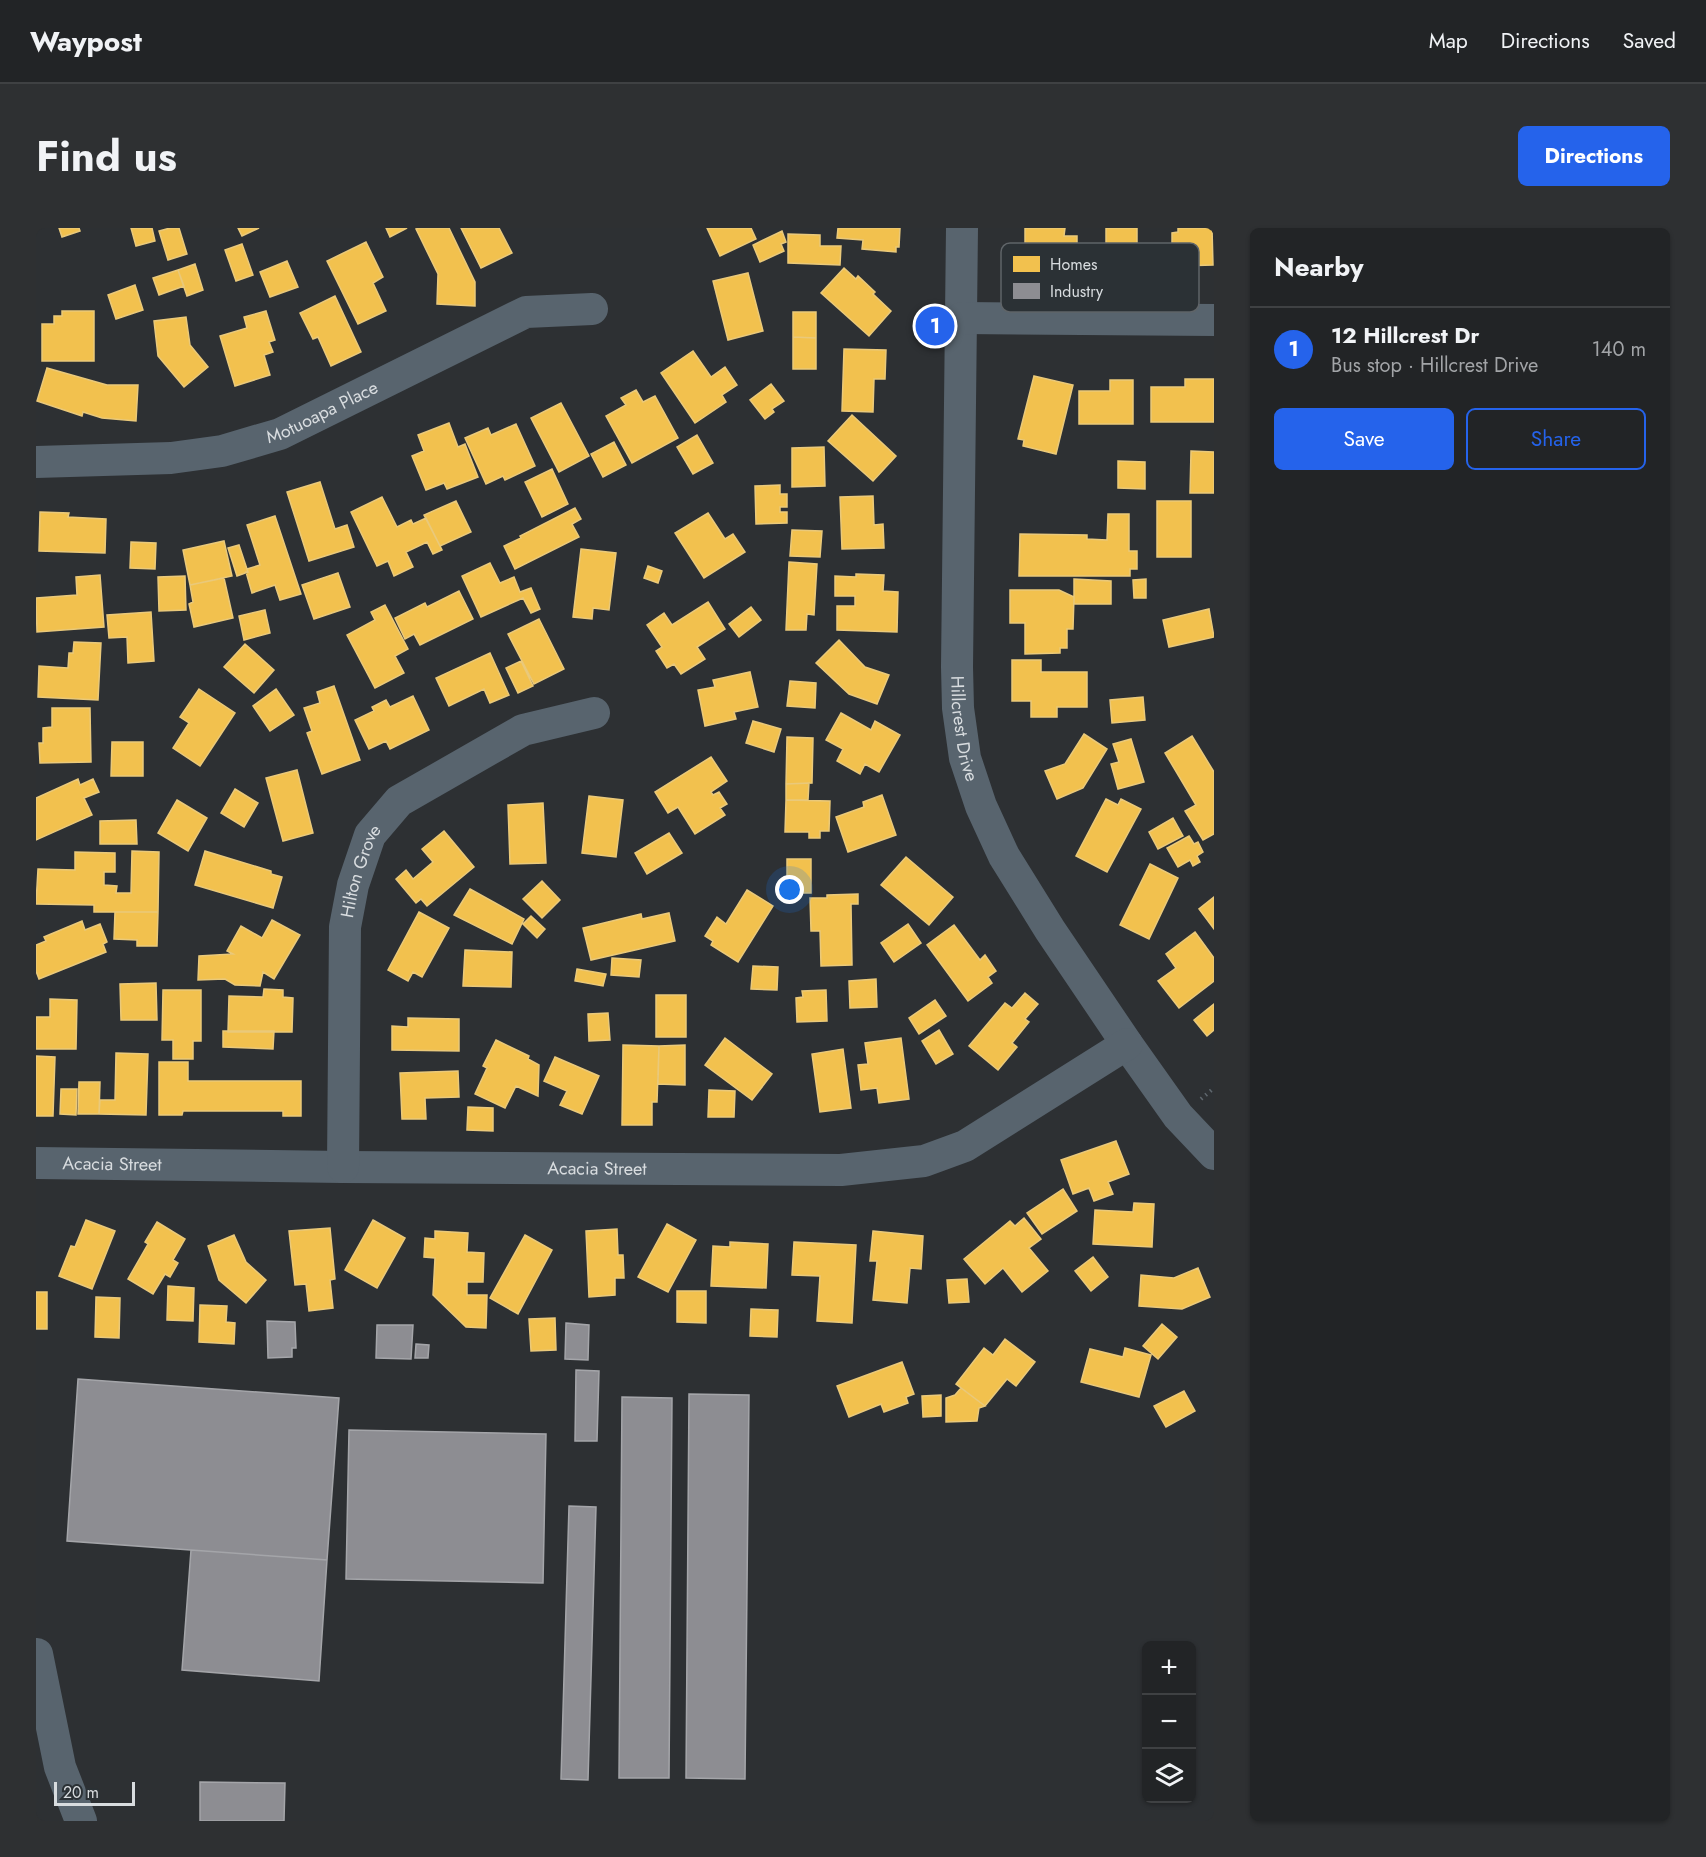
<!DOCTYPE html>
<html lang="en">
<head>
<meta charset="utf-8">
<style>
  :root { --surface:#222426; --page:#2e3032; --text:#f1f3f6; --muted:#a2a4a7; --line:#3f4143; --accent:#2563eb }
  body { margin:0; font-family:Jost,sans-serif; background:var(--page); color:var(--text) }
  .controls { position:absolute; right:18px; bottom:18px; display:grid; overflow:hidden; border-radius:9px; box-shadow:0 2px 4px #0004 }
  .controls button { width:54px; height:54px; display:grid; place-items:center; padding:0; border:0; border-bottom:2px solid var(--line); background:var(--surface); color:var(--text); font:30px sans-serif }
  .scale { position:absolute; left:18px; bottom:15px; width:81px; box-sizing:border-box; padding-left:6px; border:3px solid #d8dcdf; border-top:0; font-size:16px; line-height:21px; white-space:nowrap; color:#d8dcdf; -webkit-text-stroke:4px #2b3135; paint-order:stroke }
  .you { position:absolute; left:754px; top:662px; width:21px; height:21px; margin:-15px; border:4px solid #fff; border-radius:50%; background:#1a73e8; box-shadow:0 0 0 9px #1a73e833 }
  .badge { display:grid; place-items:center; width:39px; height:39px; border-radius:50%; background:var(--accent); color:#fff; font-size:20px; font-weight:700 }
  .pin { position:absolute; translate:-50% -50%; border:3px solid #fff; box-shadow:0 2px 6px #0006 }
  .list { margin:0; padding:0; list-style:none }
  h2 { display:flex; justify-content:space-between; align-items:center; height:78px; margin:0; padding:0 24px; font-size:26px }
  h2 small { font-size:20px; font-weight:400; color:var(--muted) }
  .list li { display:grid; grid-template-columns:39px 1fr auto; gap:18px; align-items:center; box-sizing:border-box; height:84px; padding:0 24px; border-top:2px solid var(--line) }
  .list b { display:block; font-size:22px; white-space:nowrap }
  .list p { margin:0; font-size:20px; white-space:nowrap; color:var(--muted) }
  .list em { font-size:20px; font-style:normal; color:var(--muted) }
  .actions { display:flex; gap:12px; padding:18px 24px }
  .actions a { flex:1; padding:14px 0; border:2px solid var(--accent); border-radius:9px; text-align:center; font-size:21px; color:var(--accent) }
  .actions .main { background:var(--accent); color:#fff }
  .icon { flex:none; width:33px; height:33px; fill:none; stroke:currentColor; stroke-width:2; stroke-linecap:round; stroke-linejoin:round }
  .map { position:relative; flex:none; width:1178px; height:1593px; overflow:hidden; border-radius:9px }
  header { display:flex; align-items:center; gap:36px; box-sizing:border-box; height:84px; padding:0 30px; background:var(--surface); border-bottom:2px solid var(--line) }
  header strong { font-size:28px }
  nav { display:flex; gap:33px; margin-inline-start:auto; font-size:21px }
  .intro { display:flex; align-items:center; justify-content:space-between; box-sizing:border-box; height:144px; padding:0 36px }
  h1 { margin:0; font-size:42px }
  .button { padding:15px 27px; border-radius:9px; background:var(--accent); color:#fff; font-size:21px; font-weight:700 }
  main { display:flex; gap:36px; padding:0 36px }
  aside { flex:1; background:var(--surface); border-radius:9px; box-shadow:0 2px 4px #0004 }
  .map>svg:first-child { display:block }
  .homes { fill:#f2c14e; stroke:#eac97a; stroke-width:1.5 }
  .industry { fill:#8d8d92; stroke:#a4a5a9; stroke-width:1.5 }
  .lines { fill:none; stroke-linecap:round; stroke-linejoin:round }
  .path { stroke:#5f676e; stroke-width:4; stroke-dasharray:1.5 4.5; stroke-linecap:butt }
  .minor { stroke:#58646e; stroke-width:32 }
  .labels { text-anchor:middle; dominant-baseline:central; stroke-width:6; stroke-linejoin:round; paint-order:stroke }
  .street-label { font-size:18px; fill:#d8dcdf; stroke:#2b3135 }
  .key { fill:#2b3135; stroke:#5f6468; stroke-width:1.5 }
  .key-label { font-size:16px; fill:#d8dcdf }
</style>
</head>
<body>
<header>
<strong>Waypost</strong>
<nav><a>Map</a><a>Directions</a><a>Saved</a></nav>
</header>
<div class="intro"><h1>Find us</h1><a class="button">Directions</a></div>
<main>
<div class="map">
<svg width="1178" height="1593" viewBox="0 0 1178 1593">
  <rect width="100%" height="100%" fill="#2d3033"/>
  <path class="homes" d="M23 0H43L44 3 26 9Z
    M95 0H116L119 13 100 18Z
    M134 0H143L151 26 132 32 123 3Z
    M202 0H223L206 8Z
    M350 0H371L354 9Z
    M383 0H413L439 54V78L401 76 402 46 380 1Z
    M425 0H463L476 25 445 40Z
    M671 0H715L720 11 684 28Z
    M802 0H864L863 19H860V24L826 21 827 12 801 10Z
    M989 0H1029L1028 8H1041V28L989 26Z
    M1070 0H1101V18H1070Z
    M1142 0H1176L1177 37 1143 38 1142 15 1136 16V5L1142 4Z
    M746 3 750 14 745 16 748 23 724 34 717 17Z
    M752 6 784 7V18H805L804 37 752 35Z
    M330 14 347 49 337 55 350 83 322 96 291 33Z
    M206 16 217 47 200 53 189 22Z
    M251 33 262 59 234 69 224 44Z
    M159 36 167 62 151 68 142 42Z
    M808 40 820 51 822 48 839 64 837 66 855 83 833 108 785 65Z
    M142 42 148 58 123 67 117 50Z
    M712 45 727 103 692 112 677 53Z
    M99 57 107 82 80 91 72 67Z
    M299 68 325 124 295 138 282 109 277 111 264 85Z
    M26 83H58V133H6V96H18V88H26Z
    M230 83 239 112 233 114 237 124 228 127 234 147 199 158 184 108 211 100 208 89Z
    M757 84H780V110L757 109Z
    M150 89 154 117 172 139 148 159 122 128 118 93Z
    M757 109 780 110V141H757Z
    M808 121 850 122 849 151H838L837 184 806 183Z
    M657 123 675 149 689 139 701 157 686 167 690 174 659 195 625 145Z
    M11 140 71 157H102L100 193 66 190 47 184 46 188 1 173Z
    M998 148 1037 157 1020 226 987 218 988 212 982 211Z
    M1149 151H1178V194H1115V159H1149Z
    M1074 152H1097V196H1043V163H1074Z
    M735 156 748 173 736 181 738 184 729 191 714 172Z
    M600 162 607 174 619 168 642 210 596 235 570 188 590 177 585 170Z
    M525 175 553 228 523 244 495 190Z
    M816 187 860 228 837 253 792 213Z
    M413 195 422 219 429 216 442 249 411 261 408 255 390 262 376 228 388 223 382 207Z
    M480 196 499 238 469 252 467 248 450 256 429 210 452 200 455 207Z
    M661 207 677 235 657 246 641 219Z
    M578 214 590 237 567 249 555 226Z
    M788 219 789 258 756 259V220Z
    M1155 223 1178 224V265H1154Z
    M1082 233 1109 234V261L1082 260Z
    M516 241 532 276 506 289 489 254Z
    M284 254 299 301 311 297 318 319 273 333 251 264Z
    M744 257V266H751V279H744V284H751V295L720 296 719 258Z
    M837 268 838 297 847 296 848 320 806 321 804 269Z
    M346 269 361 299 375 292 377 296 390 290 406 322 397 326 391 314 370 324 377 339 358 348 352 333 341 338 315 284Z
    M420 273 435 304 404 318 388 287Z
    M1121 273H1155V329H1121Z
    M539 280 545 291 536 296 543 309 479 341 468 318 485 310 484 308Z
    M4 284 33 285 32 289 70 291 69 325 3 323Z
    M672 285 689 311 697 306 709 324 668 350 639 305Z
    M1072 286H1093V323H1101V341H1094V348H983L984 306 1051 307V311L1071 312Z
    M239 288 265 366 244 372 239 357 216 365 210 344H212L211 341 224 337 211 297Z
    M756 302 786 303 784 329 754 328Z
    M188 313 196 348 154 357 147 322Z
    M95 314 120 315 119 341 94 340Z
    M203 317 212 344 201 348 192 320Z
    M545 321 580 325 573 382 557 380 556 391 537 389Z
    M753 334 781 336 778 387 771 386 770 402H750Z
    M454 335 464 355 478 349 484 364 495 360 504 381 495 385 487 370 445 389 426 348Z
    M612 338 626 343 622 355 608 350Z
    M302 345 314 379 278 391 266 357Z
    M820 346 848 347 847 363 862 364 861 404 801 402V378H819V368H799V348L820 349Z
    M64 347 68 399 1 404 0 370 41 367 40 349Z
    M149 348 150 382 123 383 122 349Z
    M188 350 197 390 158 399 153 376 157 374 154 357Z
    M1038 351 1075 353V376H1038Z
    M1110 351V370H1098L1097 352Z
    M974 362H1023L1038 369 1037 401H1031V420H1024V425L989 426V395H974Z
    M423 363 437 391 384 417 378 406 369 411 359 390 389 375 391 379Z
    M672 374 689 401 661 419 669 431 645 446 638 436 631 440 620 423 626 419 611 397 628 385 636 397Z
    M349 377 372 421 359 428 368 445 339 460 311 407 339 392 335 384Z
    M715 379 725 392 703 409 693 396Z
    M1173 381 1178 409 1133 419 1127 392Z
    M229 382 234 405 208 412 203 388Z
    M115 384 118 433 92 435 91 409 73 410 71 387Z
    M503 391 528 441 498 456 472 406Z
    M803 412 829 439 853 447 841 476 813 466 780 435Z
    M38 414 65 415 62 472 2 469 3 438 32 440 33 425H37Z
    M209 416 238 442 218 465 188 439Z
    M454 425 473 467 454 475 448 461 413 478 400 450Z
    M976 432H1005V444H1051V479H1021V489H995V473H976Z
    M485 433 497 458 482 465 470 440Z
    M714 444 722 479 698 484 700 491 669 498 662 462 679 459 677 452Z
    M754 453 780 455 779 480 751 478Z
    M298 458 324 532 286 546 271 505 276 503 268 480 284 475 281 464Z
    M163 461 199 485 164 538 137 520 153 495 144 489Z
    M240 461 258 487 234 503 217 478Z
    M377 468 393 502 354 521 350 513 333 521 319 492 338 483 336 479 350 472 354 479Z
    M1107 469 1109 492 1076 495 1074 472Z
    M16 480H54L55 534 4 535 3 515H7V500L16 499Z
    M805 485 835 502 839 493 864 507 843 544 829 536 824 546 801 533 807 521 790 512Z
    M717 493 745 501 738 524 710 515Z
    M1048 506 1071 521 1047 560 1021 571 1009 543 1029 536Z
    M1156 508 1178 544V606L1167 612 1149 583 1160 577 1129 525Z
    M751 509 777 510 776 555 750 556Z
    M1095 511 1108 554 1082 561 1075 536 1083 534 1077 516Z
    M76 514H107V548H75Z
    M675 529 691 553 675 564 677 567 683 564 691 576 684 580 689 587 659 606 642 579 632 585 619 564Z
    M261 542 277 605 247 613 230 550Z
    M42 551 44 557 57 551 63 564 48 570 56 587 0 612V570Z
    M773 555 772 572H750V556Z
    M199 561 222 575 208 599 185 585Z
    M846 567 860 607 812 624 800 589 828 579 827 574Z
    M553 568 587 572 580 629 546 625Z
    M1070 571 1082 577 1085 571 1105 581 1071 644 1040 628Z
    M141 572 171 590 152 623 122 605Z
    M750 572 794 573 793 603H784V610H773V604H749Z
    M507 575 510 635 474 636 472 577Z
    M1137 590 1147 608 1122 621 1113 604Z
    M100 592 101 616H64V593Z
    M408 603 438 639 391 678 385 671 380 675 360 651 370 642 377 651 397 634 386 621Z
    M633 605 646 625 611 646 599 625Z
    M1153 608 1158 616 1162 614 1167 624 1161 628 1164 634 1157 638 1154 632 1142 639 1131 620Z
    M96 623 123 624 122 684H58V677L0 676 2 641 39 642V624L79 625V644H68V657L81 658 80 665H95Z
    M169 623 235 643V646L246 649 237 680 159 657Z
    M870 629 917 669 893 697 845 657Z
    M751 631H775V665H751Z
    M1114 636 1142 650 1113 711 1084 697Z
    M506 653 524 672 506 690 487 671Z
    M434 661 488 691 476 716 418 687Z
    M711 662 737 678 702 734 675 717 677 713 669 708 681 689 690 696Z
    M822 666V676H815L816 737 785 738 784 703H775L774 670H791V667Z
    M1178 669V701L1163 681Z
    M79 684H122L121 718H101V712L78 711Z
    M383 684 413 700 386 749 377 744 372 753 352 742Z
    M633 685 639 713 555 732 547 700 605 686 606 691Z
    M495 688 509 701 501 710 487 696Z
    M236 692 264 707 238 751 227 744 224 758 199 757 189 751 162 752 163 728 197 726 191 723 205 698 226 710Z
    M46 693 49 702 64 696 71 714 67 716 70 724 3 751 0 743V717L10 713 8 709Z
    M872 696 885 715 858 734 845 715Z
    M918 697 944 732 949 727 960 743 952 749 956 755 932 773 891 717Z
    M1159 704 1178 730V753L1143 780 1122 753 1140 740 1130 726Z
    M429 722 476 724 475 759 427 758Z
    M576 730 605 732 603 749 575 747Z
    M717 738 742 739 741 762 715 761Z
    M541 741 570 746 567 758 539 753Z
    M840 751 841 779 814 780 813 753Z
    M120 755 121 792H85L84 756Z
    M228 761 247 762V769L257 770 256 804H192L193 768 227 769Z
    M127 762H165V813H157V831H137V812H126Z
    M790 762 791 793 761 794 760 770 767 769 766 763Z
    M989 765 1002 776 989 791 993 794 976 815 981 819 962 842 933 818 969 775 976 780Z
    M620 767H650V809H620Z
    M14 771 41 772 40 821H0V789H14Z
    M899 772 910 788 883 806 873 790Z
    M1178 776V802L1171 808 1158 792Z
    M572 785 574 812 553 813 552 786Z
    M372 790 423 791V823L356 822V798L372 799Z
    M903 802 917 826 900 836 886 813Z
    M187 803H238L237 821 187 819Z
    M689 810 736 846 716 872 669 837Z
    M865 810 873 871 843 875 841 860 825 862 822 837 832 836 829 815Z
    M460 812 493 828 492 831 503 837 502 868 480 858 469 880 439 866 451 840 447 838Z
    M587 817 623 818 621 874H616V897H586Z
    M649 817V857L622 856 623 818Z
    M807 821 815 880 784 884 776 826Z
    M80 825 112 826 110 887 63 886 64 872H79Z
    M0 828 19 829 17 888H0Z
    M519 829 563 848 546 886 524 877 531 863 508 853Z
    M123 834H152V853H265V888H247V883H147L146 887H123Z
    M422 843 423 869 389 870 390 891H366L364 845Z
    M43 854H64L63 886H42Z
    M25 861H41L40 887 24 886Z
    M673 862 699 863 698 889H672Z
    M432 879 457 880V903L431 902Z
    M1080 913 1093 946 1072 954 1077 966 1058 973 1053 960 1037 966 1025 932Z
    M1027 961 1041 983 1006 1006 991 985Z
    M1098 975 1118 976 1116 1019 1057 1016 1059 982 1097 984Z
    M988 990 1005 1011 993 1020 1012 1043 986 1064 967 1040 949 1056 928 1031 974 993 979 998Z
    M50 992 79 1003 56 1061 23 1048 35 1018 39 1019Z
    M337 992 369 1010 341 1060 309 1042Z
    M121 994 149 1011 137 1032 142 1035 134 1049 129 1046 117 1066 92 1051 112 1016 109 1014Z
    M631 996 660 1012 632 1064 602 1049Z
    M294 1000 299 1051 294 1052 297 1080 273 1083 270 1056 259 1057 253 1003Z
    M581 1001 582 1027H587L588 1050H579V1067L553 1069 550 1003Z
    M399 1003 432 1005 431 1024 448 1025 447 1054H431V1067H451L450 1100 430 1099 397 1067 399 1030 388 1029 389 1010 399 1011Z
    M837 1003 887 1008 885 1041 874 1040 871 1075 837 1072 841 1033H834Z
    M198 1007 210 1034 230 1052 210 1075 183 1052 172 1018Z
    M489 1007 516 1022 482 1086 454 1070Z
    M694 1014 732 1016 730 1060 675 1058 677 1018 694 1019Z
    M758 1014 820 1017 816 1095 781 1093 784 1048 756 1047Z
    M1057 1029 1072 1049 1055 1063 1039 1043Z
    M1162 1040 1174 1069 1146 1081 1103 1078 1105 1047 1138 1050Z
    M931 1051 933 1074 913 1075 911 1052Z
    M132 1058 158 1060 157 1093 131 1092Z
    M641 1063H670V1095L641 1094Z
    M0 1064H11V1101H0Z
    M60 1069 84 1070 83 1110 59 1109Z
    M164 1077 191 1078 190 1094 199 1095 198 1116 163 1114Z
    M715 1081 742 1082 741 1109 714 1108Z
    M519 1090 520 1122 495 1123 493 1091Z
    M1126 1096 1141 1109 1122 1131 1107 1118Z
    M969 1111 999 1134 980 1158 971 1151 949 1178 920 1156 948 1120 957 1127Z
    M1089 1120 1115 1127 1103 1169 1045 1154 1054 1121 1087 1129Z
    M866 1134 878 1166 870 1169 872 1175 848 1184 845 1176 813 1189 801 1158Z
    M925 1160 949 1178 943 1180 941 1193 910 1194V1170L919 1167Z
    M1148 1163 1159 1183 1130 1199 1118 1178Z
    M905 1167V1188L887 1189 886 1168Z"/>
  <path class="industry" d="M231 1093 259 1094 260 1120H256V1129L232 1130Z
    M530 1095 553 1097 552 1132 529 1131Z
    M341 1097H377L375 1131 340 1130Z
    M380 1116 393 1117 392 1130H379Z
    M540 1142 563 1143 561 1213H539Z
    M42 1151 303 1170 291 1332 31 1313Z
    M653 1166 713 1167 709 1551 650 1550Z
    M586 1169 636 1170 633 1550H583Z
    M313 1202 510 1206 507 1355 310 1351Z
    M533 1278 560 1279 552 1552 525 1551Z
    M155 1322 291 1332 283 1453 146 1442Z
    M164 1554 249 1555 248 1593H164Z"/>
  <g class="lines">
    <path class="path" d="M1165 871 1178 860"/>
    <g class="minor">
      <path id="s1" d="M926 0 921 439 922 480 929 530 945 578 968 628 1014 702 1091 816 1142 888 1178 926"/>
      <path d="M926 90 1178 92"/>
      <path id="s2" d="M0 234 135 230 186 223 244 206 490 84 556 81"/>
      <path id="s3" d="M0 935 307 939 805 942 888 933 929 918 1091 816"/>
      <path id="s4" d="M307 939 309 699 317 657 334 607 363 573 487 502 558 485"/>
      <path d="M1 1426 24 1539 45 1593"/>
    </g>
  </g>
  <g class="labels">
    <g class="street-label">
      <text stroke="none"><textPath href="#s2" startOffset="294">Motuoapa Place</textPath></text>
      <text stroke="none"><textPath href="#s1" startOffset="501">Hillcrest Drive</textPath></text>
      <text stroke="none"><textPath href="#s4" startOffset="298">Hilton Grove</textPath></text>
      <text stroke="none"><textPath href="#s3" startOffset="76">Acacia Street</textPath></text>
      <text stroke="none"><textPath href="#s3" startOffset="561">Acacia Street</textPath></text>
    </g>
  </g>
  <rect x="965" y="15" width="198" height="69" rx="9" class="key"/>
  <rect x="977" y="28" width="27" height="16" fill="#f2c14e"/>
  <rect x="977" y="55" width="27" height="16" fill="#8d8d92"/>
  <g class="key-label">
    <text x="1014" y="42">Homes</text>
    <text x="1014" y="69">Industry</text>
  </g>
</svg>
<div class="controls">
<button>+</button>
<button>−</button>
<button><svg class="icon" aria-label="layers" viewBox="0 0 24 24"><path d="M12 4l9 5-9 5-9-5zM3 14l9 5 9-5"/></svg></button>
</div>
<div class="scale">20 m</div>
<div class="you"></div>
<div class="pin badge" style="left:899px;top:98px">1</div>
</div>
<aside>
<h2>Nearby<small></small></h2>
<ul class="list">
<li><span class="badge">1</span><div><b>12 Hillcrest Dr</b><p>Bus stop · Hillcrest Drive</p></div><em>140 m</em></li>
</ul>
<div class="actions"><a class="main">Save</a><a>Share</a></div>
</aside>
</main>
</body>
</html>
